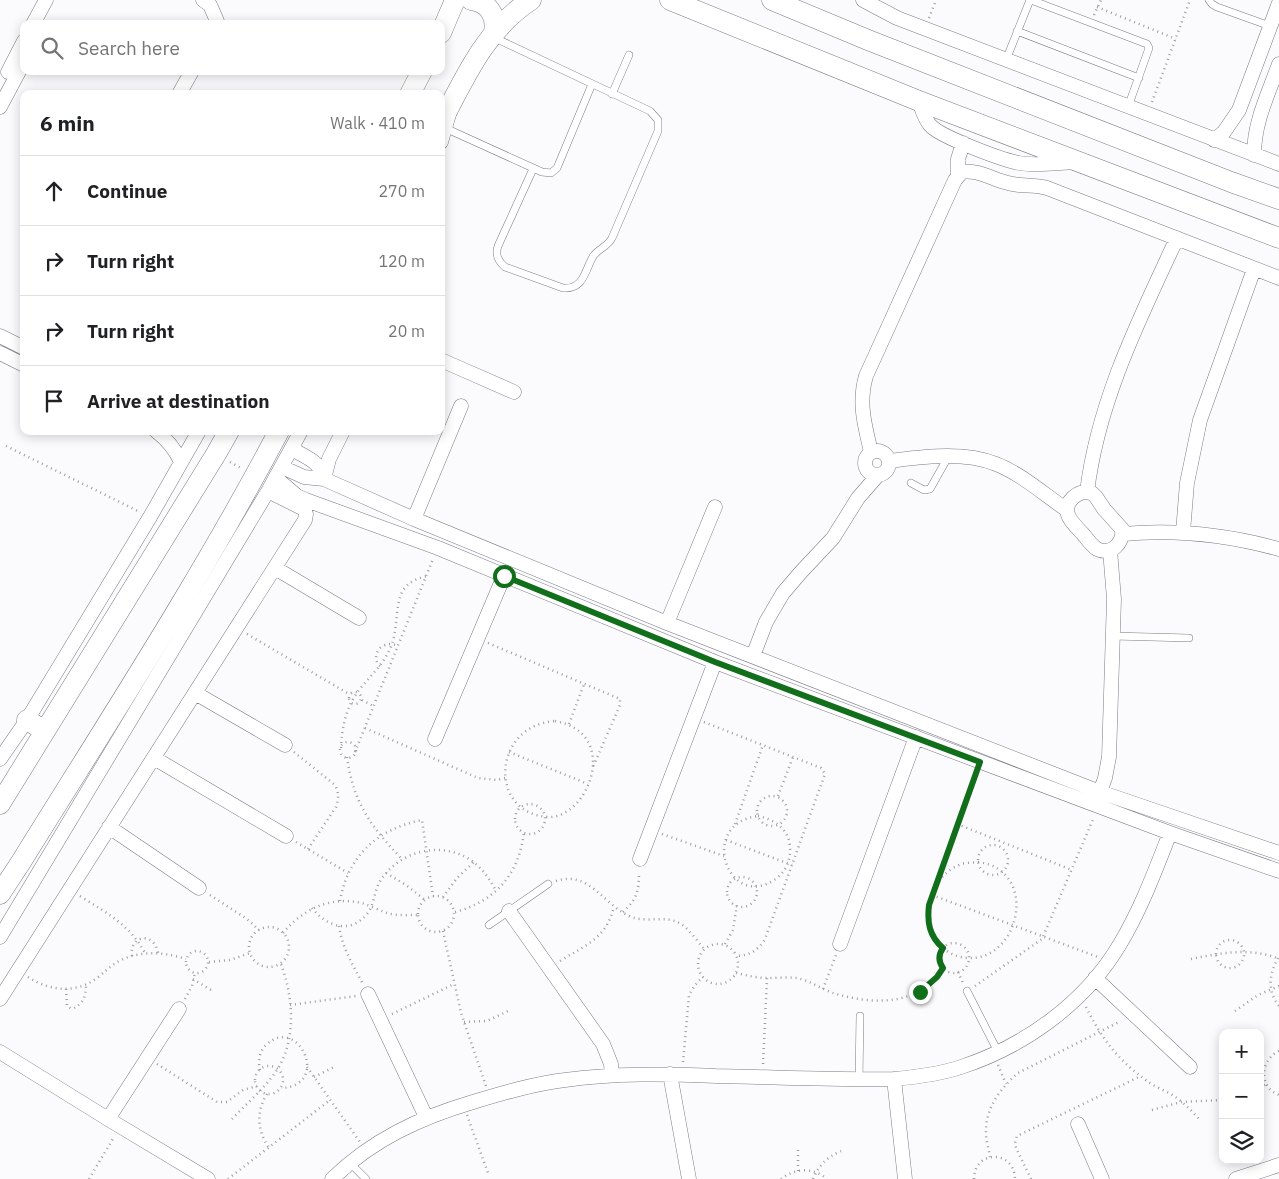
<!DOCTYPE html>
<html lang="en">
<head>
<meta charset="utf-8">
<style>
  :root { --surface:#fff; --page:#f6f6f6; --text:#202124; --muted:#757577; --line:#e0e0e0 }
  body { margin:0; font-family:"IBM Plex Sans",sans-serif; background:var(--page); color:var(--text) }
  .controls { position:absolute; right:15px; bottom:15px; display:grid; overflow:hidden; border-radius:10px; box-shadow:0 2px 12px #0003 }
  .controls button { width:45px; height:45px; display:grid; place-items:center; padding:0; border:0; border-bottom:1px solid var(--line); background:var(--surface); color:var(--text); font:25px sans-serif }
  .stop { position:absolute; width:15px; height:15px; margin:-11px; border:4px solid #116e1a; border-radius:50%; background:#fff }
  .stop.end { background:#116e1a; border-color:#fff; box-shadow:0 1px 5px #0008 }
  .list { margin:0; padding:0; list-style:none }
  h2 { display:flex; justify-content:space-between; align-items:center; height:65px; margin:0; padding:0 20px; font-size:21px }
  h2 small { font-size:16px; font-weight:400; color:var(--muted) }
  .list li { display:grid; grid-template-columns:32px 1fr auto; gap:15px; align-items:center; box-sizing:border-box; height:70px; padding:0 20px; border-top:1px solid var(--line) }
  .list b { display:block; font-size:19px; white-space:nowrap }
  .list em { font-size:16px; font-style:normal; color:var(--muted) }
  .icon { flex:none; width:28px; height:28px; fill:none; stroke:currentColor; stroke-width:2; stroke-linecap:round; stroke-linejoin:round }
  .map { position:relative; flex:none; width:1279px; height:1179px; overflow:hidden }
  .search { position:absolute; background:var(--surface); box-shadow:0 2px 12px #0003; left:20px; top:20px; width:425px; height:55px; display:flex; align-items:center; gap:12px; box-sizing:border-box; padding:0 18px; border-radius:10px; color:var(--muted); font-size:19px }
  .panel { position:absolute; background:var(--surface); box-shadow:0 2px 12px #0003; left:20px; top:90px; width:425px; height:345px; border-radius:10px }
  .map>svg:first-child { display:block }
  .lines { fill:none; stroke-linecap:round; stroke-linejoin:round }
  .lane-casing { stroke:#7d7b87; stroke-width:8 }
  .street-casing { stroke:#7d7b87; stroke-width:15 }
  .secondary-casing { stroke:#7d7b87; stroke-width:21 }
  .path { stroke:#9e9da1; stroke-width:2.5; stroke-dasharray:1 4; stroke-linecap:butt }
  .lane { stroke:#fff; stroke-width:7 }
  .street { stroke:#fff; stroke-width:14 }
  .secondary { stroke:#fff; stroke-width:20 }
  .route { stroke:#116e1a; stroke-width:6 }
</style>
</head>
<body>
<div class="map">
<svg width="1279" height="1179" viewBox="0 0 1279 1179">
  <rect width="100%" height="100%" fill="#fbfafd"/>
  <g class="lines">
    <defs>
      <path id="lane" d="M1031 0 1147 44 1149 48 1128 107
        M1209 0 1212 4 1217 7 1270 26
        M1017 31 1139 78
        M493 37 650 111 658 120V131L612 238C608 246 600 248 594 255 585 268 585 290 563 288L505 267C498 261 495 255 498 246L533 169
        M1006 60 1030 0
        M612 94 629 55
        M445 128 542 172 551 173 557 168 592 84
        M911 483 924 490 930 489 948 457
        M1113 636 1189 638
        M489 925 548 884
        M967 991 998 1052
        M859 1079 860 1016
        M349 1162 366 1179"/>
      <path id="street" d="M203 0 210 5 217 21 216 24
        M863 0 897 18 1279 164
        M33 24 46 0
        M8 72 24 41
        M179 94 192 71
        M919 101C922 109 924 118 930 125 940 137 1003 160 1019 163 1037 166 1055 163 1073 162
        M0 107 24 62
        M1214 140 1224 132 1239 110 1279 3
        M441 142 449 114
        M1254 155C1254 122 1268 95 1279 64
        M958 175V159L963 143
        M0 336 24 348
        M0 353 24 365
        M441 360 514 392
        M156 431C168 440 175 449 181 462
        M292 449C305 457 322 462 324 479
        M865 463a12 12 0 1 1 24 0a12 12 0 1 1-24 0Z
        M871 452C865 426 858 403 866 376L955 180 962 172C977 169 994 180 1008 183 1021 187 1034 184 1047 188L1279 278
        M889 461C923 457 963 451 996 464 1020 473 1045 495 1067 510
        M282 467 304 477 324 479 414 519 667 623 1100 792 1279 853
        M276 478 297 496 306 500 438 548 715 662 1170 833 1279 871
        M324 479 329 459 343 431
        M1084 492 1092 493 1096 497 1104 509 1122 529C1124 543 1111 556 1097 549 1092 546 1087 539 1083 534 1075 525 1061 514 1070 501 1074 496 1078 493 1084 492Z
        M1087 492C1098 401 1139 320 1177 238
        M414 519 461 406
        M1183 532 1187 483 1200 420 1254 269
        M1123 534C1176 529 1228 535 1279 549
        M275 568 359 618
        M667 623 715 507
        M753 656 766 622 783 593 801 572 833 538 858 498 878 475
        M195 693 285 745
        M435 739 504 576
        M154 758 286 836
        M0 759 27 720 150 517 199 431
        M1100 792 1105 778 1109 757 1114 599 1110 550
        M109 827 199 888
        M640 859 715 662
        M509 911 603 1044 611 1064 612 1075
        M0 937 268 491 301 431
        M840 944 916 737
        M1095 978 1190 1067
        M368 994 426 1117
        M0 999 305 520 306 514 304 509 268 491
        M0 1052 108 1119 208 1179
        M670 1074 689 1179
        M894 1079 905 1179
        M108 1119 179 1009
        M1078 1124 1102 1179
        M332 1179C372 1140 419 1118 473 1102 503 1093 533 1084 565 1080 615 1073 665 1074 716 1076 775 1077 835 1080 894 1079 917 1077 940 1074 961 1067 1025 1046 1085 1003 1120 944 1141 909 1155 871 1170 833
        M1236 1179 1279 1165"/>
      <path id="secondary" d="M471 0C488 2 497 15 494 32
        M670 0 919 101 1279 238
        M772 0 868 40 1231 182 1279 199
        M441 33 455 0
        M410 94 422 71
        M441 123C465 77 486 29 531 0
        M27 720 45 731
        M0 804 216 454 229 431
        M0 894 21 862C109 720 201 579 279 431"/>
    </defs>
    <use href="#lane" class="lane-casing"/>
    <use href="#street" class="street-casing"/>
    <use href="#secondary" class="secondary-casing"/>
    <path class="path" d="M1097 7 1176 39
      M1094 15 1101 0
      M929 18 936 0
      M1152 102 1190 0
      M6 446 140 512
      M230 462 241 468
      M247 634 349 694
      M488 643 620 699V705L593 767
      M380 666C373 660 376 648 385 645 389 643 394 645 398 645
      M349 698a6 6 0 1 1 12 0a6 6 0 1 1-12 0Z
      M362 700 373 706
      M555 721C622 733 588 819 548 817 487 813 493 725 555 721Z
      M704 722 821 768 825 774 765 939C758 950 751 955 737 956
      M569 724 584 684
      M365 728 478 778 497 780 505 778
      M340 750a8 8 0 1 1 16 0a8 8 0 1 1-16 0Z
      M341 748C342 727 346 707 359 690 371 675 385 663 392 644 398 627 395 601 404 589 410 581 418 578 427 576
      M294 752 335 785C339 793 339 798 336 807L308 849
      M355 752 433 559
      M509 752 588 784
      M347 757C353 802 371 827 402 859
      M757 811a15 15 0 1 1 30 0a15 15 0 1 1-30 0Z
      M778 796 793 757
      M515 819a15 15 0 1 1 30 0a15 15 0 1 1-30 0Z
      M758 816C774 819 789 829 790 847 791 859 786 871 777 878 729 914 696 824 758 816Z
      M735 824 763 745
      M957 824 1072 870
      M662 834 724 856
      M726 840 792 865
      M296 842 348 873
      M978 860a15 15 0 1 1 30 0a15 15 0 1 1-30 0Z
      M978 862C1040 870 1020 962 967 958 957 957 947 953 940 945 916 922 930 877 959 865 965 862 972 863 978 862Z
      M386 873 406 885 425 900
      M727 892a15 15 0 1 1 30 0a15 15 0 1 1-30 0Z
      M937 880 976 772
      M556 881C589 870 603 904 629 916 646 924 666 914 681 924 690 930 697 941 704 949
      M210 895 247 919 259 930
      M932 895 1098 957
      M418 914a18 18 0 1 1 36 0a18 18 0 1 1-36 0Z
      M80 896C108 914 129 924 145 953
      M443 897 457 878 474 862
      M340 901C348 856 377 829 422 820L433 896
      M312 908C326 926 350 935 367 914 374 905 374 893 379 883 393 859 421 846 448 851 471 855 486 871 496 891
      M455 912C496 901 519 874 524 832
      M623 912C637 899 639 891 639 872
      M339 926C342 948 353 965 363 984
      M249 947a20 20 0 1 1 40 0a20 20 0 1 1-40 0Z
      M443 931 461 1013 486 1086
      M283 933C303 909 330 896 362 903 370 906 379 910 387 913 397 916 408 915 418 915
      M1216 954a14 14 0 1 1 28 0a14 14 0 1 1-28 0Z
      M939 958a15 15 0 1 1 30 0a15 15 0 1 1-30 0Z
      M725 944 733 930 737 905
      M698 964a20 20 0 1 1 40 0a20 20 0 1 1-40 0Z
      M186 962a11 11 0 1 1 22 0a11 11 0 1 1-22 0Z
      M132 956C129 935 154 931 158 953
      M1278 958C1269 974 1267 991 1279 1006
      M1191 959C1220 953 1252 947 1279 959
      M560 961C586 945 607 938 614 906
      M209 962 230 960 250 953
      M958 972 963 983
      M736 973C746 975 756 978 766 978 776 978 787 977 797 978 811 981 823 990 836 994 876 1005 918 1006 943 968
      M28 977C49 991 76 994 97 978 105 972 110 966 119 961 141 950 164 952 186 959
      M193 979 211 990
      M975 986 1042 939 1094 817
      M66 989 67 1006 72 1009C83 1004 86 997 86 985
      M823 989 836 955
      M185 999 192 986 195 973
      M290 1005 356 996
      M1086 1007C1102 1039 1117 1059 1147 1081 1154 1086 1163 1090 1171 1094 1182 1101 1191 1110 1200 1120
      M1235 1011 1258 995 1279 986
      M392 1014 454 984
      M464 1022 487 1021 508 1011
      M1279 1051C1260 1060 1258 1087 1279 1095
      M683 1062 689 995 695 985 703 977
      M157 1064 217 1102H227L243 1090 257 1086
      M763 1064 767 978
      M998 1065 1006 1084
      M255 1080a14 14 0 1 1 28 0a14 14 0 1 1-28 0Z
      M307 1067 360 1142
      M260 1070C258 1061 259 1052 266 1045 298 1014 332 1086 281 1088
      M314 1077 334 1067
      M1260 1088 1266 1084
      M267 1094C256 1112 257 1130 269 1148
      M1152 1110 1181 1102 1223 1100
      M467 1115 488 1173
      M232 1119C247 1103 265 1088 277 1070 297 1039 293 996 281 964
      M990 1157C989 1150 986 1141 986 1134 985 1108 1000 1089 1018 1073L1121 1021
      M798 1171V1148
      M89 1179 114 1137
      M228 1179 330 1100
      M781 1179C795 1168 813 1167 827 1179
      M813 1179C819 1165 827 1157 841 1151
      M974 1179C974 1150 1014 1149 1015 1179
      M1031 1179 1016 1148 1015 1143 1017 1136 1141 1076"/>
    <use href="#lane" class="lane"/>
    <use href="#street" class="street"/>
    <use href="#secondary" class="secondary"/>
  </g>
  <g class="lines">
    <path class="route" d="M504 576 715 662 980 762 929 905C927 922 929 936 943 948 938 955 938 961 943 968L937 977 920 992"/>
  </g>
</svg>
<div class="controls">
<button>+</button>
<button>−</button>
<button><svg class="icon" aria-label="layers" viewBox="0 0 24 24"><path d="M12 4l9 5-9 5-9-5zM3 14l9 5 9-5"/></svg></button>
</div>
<div class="stop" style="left:504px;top:576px"></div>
<div class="stop end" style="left:920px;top:992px"></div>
<div class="search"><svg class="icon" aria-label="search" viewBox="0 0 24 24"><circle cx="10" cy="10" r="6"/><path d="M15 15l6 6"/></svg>Search here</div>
<section class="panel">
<h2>6 min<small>Walk · 410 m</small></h2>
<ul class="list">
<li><svg class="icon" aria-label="ahead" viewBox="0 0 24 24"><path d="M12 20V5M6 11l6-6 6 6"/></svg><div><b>Continue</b></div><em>270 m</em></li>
<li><svg class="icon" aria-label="right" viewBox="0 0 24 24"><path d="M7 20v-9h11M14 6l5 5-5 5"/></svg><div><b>Turn right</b></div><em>120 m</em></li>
<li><svg class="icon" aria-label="right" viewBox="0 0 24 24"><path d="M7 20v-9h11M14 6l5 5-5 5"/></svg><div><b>Turn right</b></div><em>20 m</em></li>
<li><svg class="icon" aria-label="arrive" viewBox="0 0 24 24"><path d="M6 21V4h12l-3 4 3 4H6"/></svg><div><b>Arrive at destination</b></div></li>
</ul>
</section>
</div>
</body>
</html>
